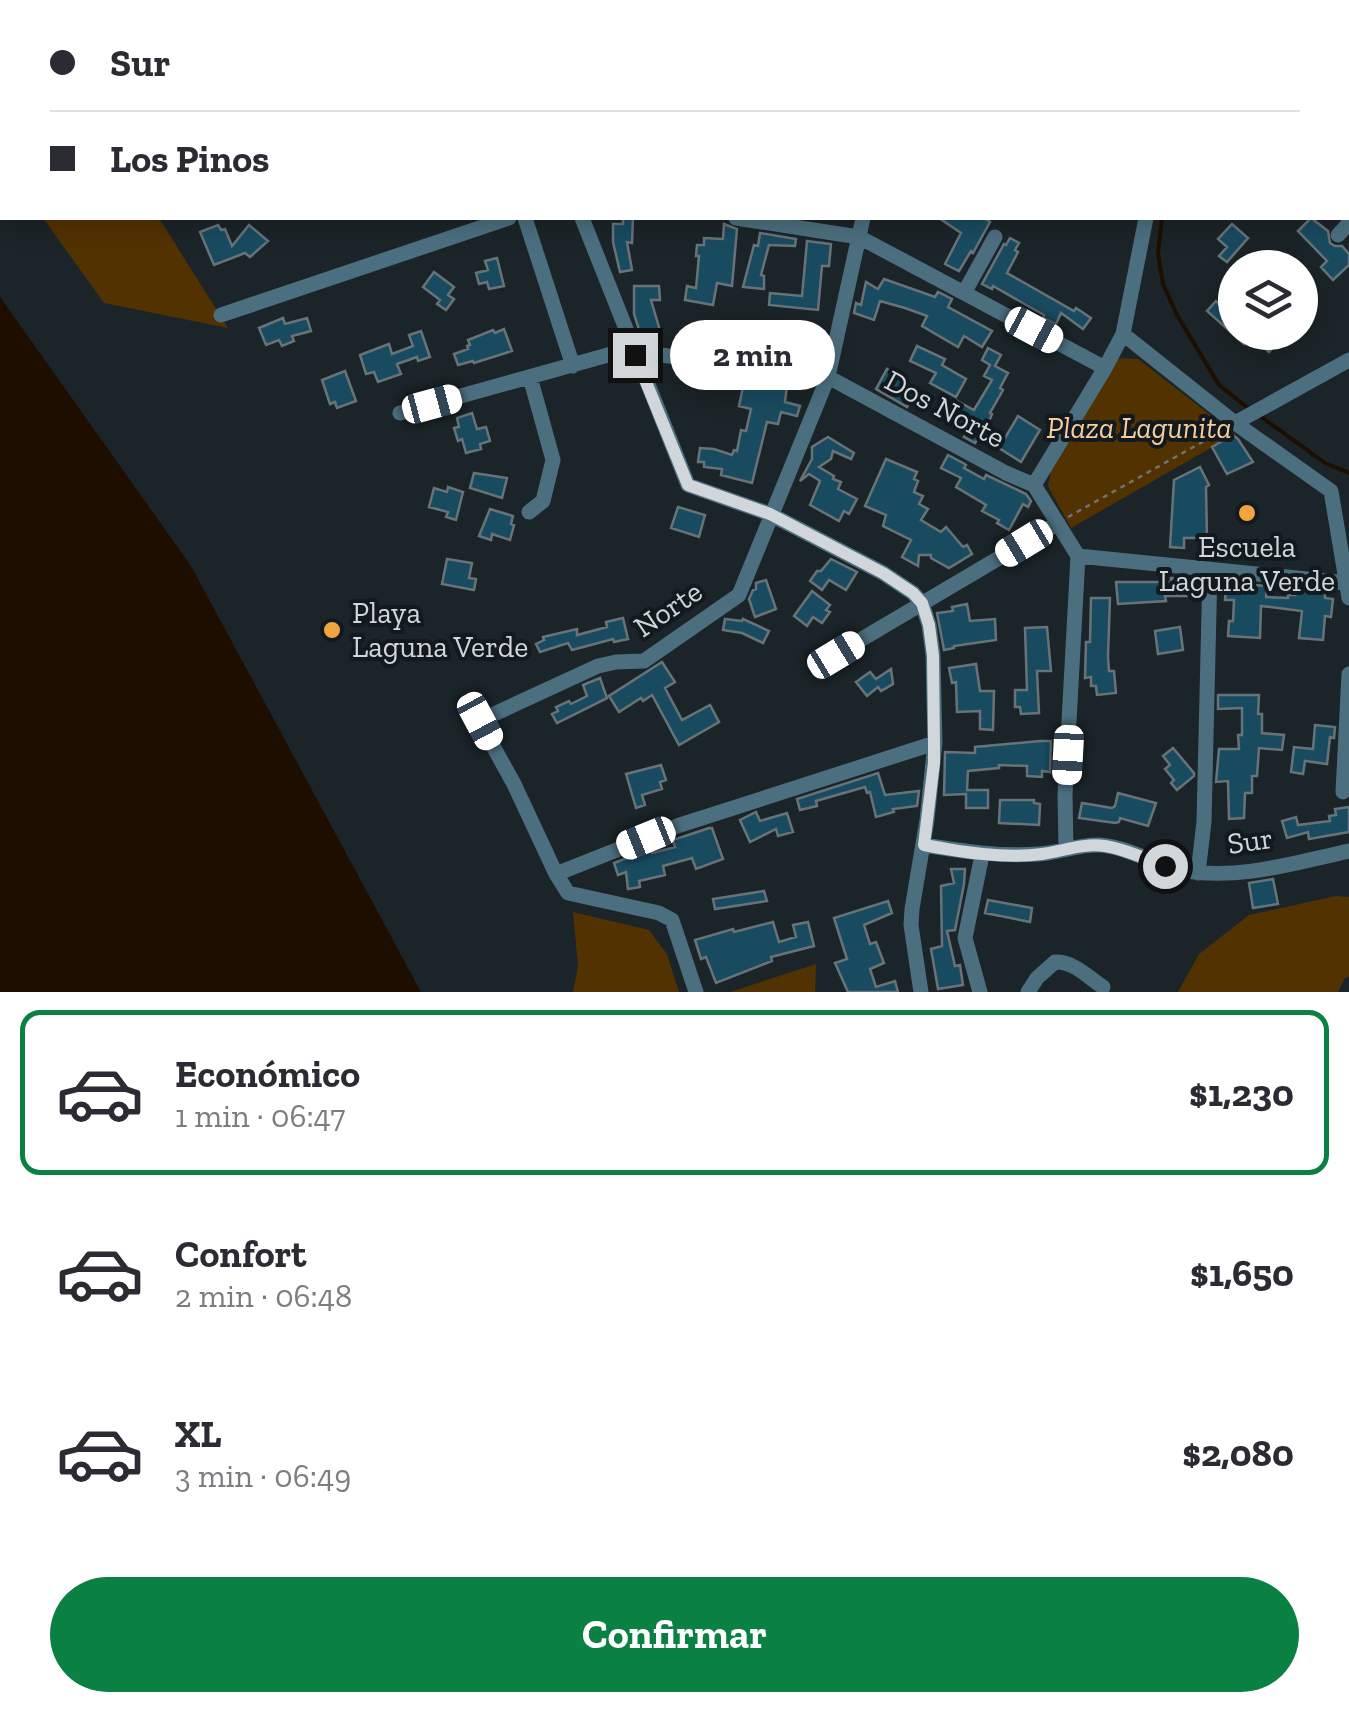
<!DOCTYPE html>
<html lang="es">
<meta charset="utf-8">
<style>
body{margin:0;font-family:"Zilla Slab",serif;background:#f2f2f3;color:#2b2b33;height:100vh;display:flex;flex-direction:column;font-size:38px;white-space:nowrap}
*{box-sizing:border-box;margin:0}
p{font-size:32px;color:#7c7c81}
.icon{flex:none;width:55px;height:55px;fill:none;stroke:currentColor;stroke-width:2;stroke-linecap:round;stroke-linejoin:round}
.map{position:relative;height:992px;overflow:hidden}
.side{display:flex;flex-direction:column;background:#fff;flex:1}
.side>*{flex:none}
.guide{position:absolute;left:0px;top:0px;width:1350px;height:220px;box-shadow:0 5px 25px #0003;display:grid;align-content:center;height:220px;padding:0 50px;background:#fff}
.buttons{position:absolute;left:1218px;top:250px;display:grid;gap:20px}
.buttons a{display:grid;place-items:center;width:100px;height:100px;border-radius:50%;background:#fff;box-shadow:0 5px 25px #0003;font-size:50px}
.end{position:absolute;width:45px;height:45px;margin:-22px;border:12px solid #d0d6d9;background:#111;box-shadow:0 0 0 5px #111}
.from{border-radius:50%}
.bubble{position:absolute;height:70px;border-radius:35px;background:#fff;box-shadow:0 5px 25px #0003;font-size:32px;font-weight:800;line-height:70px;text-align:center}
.car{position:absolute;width:30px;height:60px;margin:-30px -15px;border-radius:12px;box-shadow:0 0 8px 2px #0007;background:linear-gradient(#fff 24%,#345 0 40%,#fff 0 76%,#345 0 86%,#fff 0)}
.guide b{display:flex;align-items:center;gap:35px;height:95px;font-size:38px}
.guide b+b{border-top:2px solid #e1e1e2}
.guide i{width:25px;height:25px;background:#2b2b33}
ul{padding:18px 0 0;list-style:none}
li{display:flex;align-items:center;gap:30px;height:165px;margin:0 20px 15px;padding:0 30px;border:5px solid transparent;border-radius:20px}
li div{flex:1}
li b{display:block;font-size:38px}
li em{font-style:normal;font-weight:800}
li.active{border-color:#0b8043}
li>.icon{width:90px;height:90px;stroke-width:1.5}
.button{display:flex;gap:20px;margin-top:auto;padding:20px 50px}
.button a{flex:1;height:115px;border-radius:60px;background:#0b8043;color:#fff;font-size:40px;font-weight:800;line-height:115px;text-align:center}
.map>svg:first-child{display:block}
.green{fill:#523201}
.water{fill:#1d0e00}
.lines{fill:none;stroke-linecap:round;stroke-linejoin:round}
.stream{stroke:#1d0e00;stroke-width:4}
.building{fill:#194b60;stroke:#687378;stroke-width:2.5}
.path{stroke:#6d7478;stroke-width:2.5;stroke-dasharray:5 5;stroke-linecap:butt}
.minor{stroke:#4c6f7f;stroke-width:15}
.route{stroke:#d0d6d9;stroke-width:12}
.poi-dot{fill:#f1a540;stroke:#121a1f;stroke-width:4}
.labels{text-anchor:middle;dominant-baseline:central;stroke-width:8;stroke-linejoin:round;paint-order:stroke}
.street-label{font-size:30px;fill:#d0d6d9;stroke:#121a1f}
.park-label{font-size:30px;font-style:italic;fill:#f8cd9b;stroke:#121a1f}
.poi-label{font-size:30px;fill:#d0d6d9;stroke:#121a1f}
</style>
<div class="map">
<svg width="1349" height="992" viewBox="0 0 1349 992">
<rect width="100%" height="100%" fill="#1b2428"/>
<path class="green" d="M 43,218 L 159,218 L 228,328 L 104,303 Z
M 1116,358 L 1138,359 L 1235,434 L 1071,528 L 1048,486 L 1051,471 Z
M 1336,896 L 1349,897 L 1349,977 L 1345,978 L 1338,992 L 1178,992 L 1199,954 L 1249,915 Z
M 573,912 L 649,930 L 667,954 L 679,992 L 573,992 L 578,966 Z
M 816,964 L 815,992 L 730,992 Z"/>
<path class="water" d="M 0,297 L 191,566 L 421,992 L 0,992 Z"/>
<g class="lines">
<path class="stream" d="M 1192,0 L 1193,2
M 1162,218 L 1158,253 L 1163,284 L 1177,315 L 1219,385 L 1248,408
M 1260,416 L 1325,463 L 1349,473"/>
</g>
<path class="building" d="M 623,218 L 633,218 L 632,243 L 627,242 L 632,270 L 620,272 L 613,242 L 613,224 L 623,224 Z
M 939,218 L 984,218 L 990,222 L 973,253 L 971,251 L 959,271 L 945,264 L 961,233 Z
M 1311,218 L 1328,231 L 1330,243 L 1335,246 L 1342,246 L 1349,254 L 1349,265 L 1333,280 L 1321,267 L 1327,261 L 1298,231 Z
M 724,224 L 737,229 L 732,286 L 717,283 L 713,305 L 685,300 L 687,286 L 696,288 L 699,256 L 696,256 L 697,245 L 704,245 L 704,238 L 723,239 Z
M 1232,224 L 1248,238 L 1227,262 L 1219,256 L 1227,247 L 1218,239 Z
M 218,225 L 221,230 L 225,229 L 232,246 L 249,225 L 268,241 L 250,257 L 245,253 L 214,265 L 200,232 Z
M 760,233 L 796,239 L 795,246 L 769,245 L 761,275 L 764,276 L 764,289 L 743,287 L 754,245 L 758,246 Z
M 1010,238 L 1019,243 L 1015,250 L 1018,252 L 1007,273 L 1074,311 L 1076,308 L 1091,318 L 1083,329 L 1061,313 L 1056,324 L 1043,318 L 1044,315 L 993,286 L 992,289 L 982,284 L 1004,244 L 1006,245 Z
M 807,241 L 831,244 L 829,266 L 822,266 L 818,310 L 769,305 L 770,293 L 802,296 Z
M 497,258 L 504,286 L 489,289 L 487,282 L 479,284 L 476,273 L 488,270 L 485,261 Z
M 434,272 L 454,287 L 448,295 L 454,299 L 446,310 L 437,304 L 440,300 L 423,287 Z
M 884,279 L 935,297 L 938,292 L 952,299 L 948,307 L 992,331 L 982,347 L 964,336 L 958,347 L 922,326 L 927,316 L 905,308 L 880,301 L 874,320 L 854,313 L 856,303 L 861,305 L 866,282 L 878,289 Z
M 634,286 L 659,286 L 660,300 L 651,300 L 661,334 L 642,339 L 634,314 Z
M 1216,301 L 1235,319 L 1235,332 L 1269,332 L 1278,341 L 1269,352 L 1251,336 L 1244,344 L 1207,311 Z
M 283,318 L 285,324 L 307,318 L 311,331 L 292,336 L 294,341 L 282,346 L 279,340 L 266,345 L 259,328 Z
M 504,329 L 512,351 L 474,363 L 473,361 L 458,365 L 454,354 L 468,349 L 467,346 L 470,345 L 468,340 L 493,330 L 495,333 Z
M 421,331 L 430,357 L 418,361 L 417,357 L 397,364 L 401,374 L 378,382 L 374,372 L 366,374 L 360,355 L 389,344 L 392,354 L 413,346 L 409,335 Z
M 917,346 L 945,359 L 942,365 L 966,379 L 956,397 L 930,383 L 936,373 L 910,361 Z
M 988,348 L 1001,355 L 995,366 L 1008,373 L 1000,388 L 1003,390 L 990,413 L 992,414 L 988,424 L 975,443 L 964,437 L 970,427 L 949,417 L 957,401 L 974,410 L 992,380 L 984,376 L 990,365 L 982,360 Z
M 887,369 L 908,379 L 906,384 L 916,389 L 907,407 L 876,389 Z
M 345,371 L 356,401 L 337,408 L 335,402 L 330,404 L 322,380 Z
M 737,376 L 787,385 L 785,402 L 800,406 L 797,416 L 781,412 L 778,424 L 767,422 L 752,483 L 721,475 L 722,469 L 704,467 L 704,462 L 698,462 L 700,448 L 714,449 L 732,455 L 734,450 L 737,451 L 741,430 L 746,431 L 751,409 L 739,406 L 743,387 L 734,384 Z
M 472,413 L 477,429 L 486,427 L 490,441 L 480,444 L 481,449 L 466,453 L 462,439 L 458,441 L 454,428 L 459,427 L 457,418 Z
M 1018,416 L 1040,430 L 1021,462 L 999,448 Z
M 1233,435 L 1238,439 L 1253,462 L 1227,474 L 1212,447 Z
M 828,437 L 854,453 L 851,459 L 833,451 L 831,459 L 819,467 L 834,476 L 833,479 L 841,482 L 838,489 L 857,499 L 849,514 L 844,511 L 839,521 L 810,505 L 820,481 L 809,474 L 800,481 L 812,459 L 812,447 Z
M 948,455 L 963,463 L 966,465 L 964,468 L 984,479 L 986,475 L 1026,494 L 1031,501 L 1028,507 L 1023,504 L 1009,530 L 997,523 L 999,520 L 982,511 L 986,505 L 956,487 L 961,478 L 941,468 Z
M 886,459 L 917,472 L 914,479 L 918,481 L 914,492 L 923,496 L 919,504 L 928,509 L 921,520 L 941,532 L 946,527 L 963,547 L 967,545 L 972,554 L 949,568 L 931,558 L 931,555 L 919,555 L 918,566 L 902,557 L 911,540 L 883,526 L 886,515 L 865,506 Z
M 1200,467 L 1209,485 L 1206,487 L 1207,538 L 1184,538 L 1184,548 L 1170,547 L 1174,480 Z
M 474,473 L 507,478 L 502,498 L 470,488 Z
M 448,487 L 463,492 L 456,520 L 446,517 L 448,512 L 429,507 L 434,488 L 447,492 Z
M 678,507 L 705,515 L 699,537 L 671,528 Z
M 490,509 L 513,516 L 511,524 L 514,525 L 510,540 L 492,534 L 491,540 L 479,536 Z
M 447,559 L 472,563 L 469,578 L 476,579 L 474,590 L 442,584 Z
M 831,559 L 857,572 L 846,590 L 829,580 L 822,590 L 810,581 L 817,571 L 821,571 Z
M 1171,578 L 1197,579 L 1197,596 L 1165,596 L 1166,601 L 1118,604 L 1116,582 L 1171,582 Z
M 766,580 L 776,609 L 755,617 L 749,599 L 753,590 L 756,589 L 756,583 Z
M 1253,585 L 1267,586 L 1266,597 L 1288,598 L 1288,595 L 1295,595 L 1295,590 L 1325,593 L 1325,598 L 1333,599 L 1331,617 L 1325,616 L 1323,640 L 1299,638 L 1302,611 L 1261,606 L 1260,638 L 1228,636 L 1229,621 L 1233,621 L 1234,600 L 1225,600 L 1226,587 L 1253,588 Z
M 812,591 L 830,605 L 826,610 L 830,612 L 822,623 L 813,617 L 807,626 L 794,616 Z
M 1091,598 L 1110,598 L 1108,657 L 1109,671 L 1114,671 L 1116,693 L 1097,695 L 1096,686 L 1091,686 L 1091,677 L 1085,678 L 1086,642 L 1090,642 Z
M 967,604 L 970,621 L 995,619 L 996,640 L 954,646 L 954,648 L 944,650 L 937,613 L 953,611 L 952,607 Z
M 623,618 L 628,639 L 614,642 L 613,639 L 572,650 L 568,643 L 540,652 L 536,644 L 544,640 L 543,637 L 577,629 L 577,635 L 607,627 L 606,622 Z
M 725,619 L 742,621 L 743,619 L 769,631 L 763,643 L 742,633 L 723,630 Z
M 1047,627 L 1051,671 L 1037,671 L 1039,713 L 1021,714 L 1020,707 L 1015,707 L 1015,690 L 1027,690 L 1025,628 Z
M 1180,627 L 1183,650 L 1158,654 L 1155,631 Z
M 662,662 L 675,682 L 665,688 L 682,720 L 710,705 L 719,722 L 679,745 L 652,695 L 643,701 L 641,698 L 619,712 L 609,696 Z
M 976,664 L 980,691 L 994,691 L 993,730 L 980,729 L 980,711 L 957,712 L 956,682 L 952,683 L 949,668 Z
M 891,669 L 893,684 L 881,691 L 878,687 L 867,696 L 856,682 L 870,672 L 876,679 Z
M 600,678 L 607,698 L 557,723 L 552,714 L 558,711 L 556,707 L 569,701 L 571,704 L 587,696 L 583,685 Z
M 1218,695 L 1259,695 L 1258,714 L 1262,714 L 1262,733 L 1284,735 L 1282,750 L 1259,748 L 1257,776 L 1252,776 L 1252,793 L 1245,793 L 1244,818 L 1229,819 L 1228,781 L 1216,782 L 1219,749 L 1239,749 L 1238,735 L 1242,735 L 1242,708 L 1218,709 Z
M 1315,725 L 1335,727 L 1334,738 L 1330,737 L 1327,764 L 1305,761 L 1303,774 L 1291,772 L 1294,747 L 1313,749 Z
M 1040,741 L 1051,741 L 1050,772 L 1042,771 L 1042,777 L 1027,776 L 1027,766 L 999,765 L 999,768 L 968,771 L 967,790 L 988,790 L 988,808 L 966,808 L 966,794 L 944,795 L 945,752 L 975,753 L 975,747 Z
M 1173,748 L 1194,773 L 1194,776 L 1177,790 L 1171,783 L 1174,780 L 1165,769 L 1170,765 L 1163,756 Z
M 661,765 L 666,780 L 660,782 L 662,789 L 642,795 L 645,805 L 636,808 L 626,774 Z
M 878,773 L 885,795 L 919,791 L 917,806 L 893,809 L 894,812 L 876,817 L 870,792 L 867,793 L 865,787 L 816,801 L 817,806 L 800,810 L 797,799 Z
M 1118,793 L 1156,803 L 1148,826 L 1120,818 L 1119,822 L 1115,823 L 1079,818 L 1082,803 L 1112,808 L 1115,806 Z
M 1000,800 L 1034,800 L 1034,803 L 1040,804 L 1039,825 L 999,823 Z
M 1349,807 L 1349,832 L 1309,839 L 1308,832 L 1287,838 L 1282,821 L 1296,817 L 1298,825 L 1330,821 L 1329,816 L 1336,815 L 1335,809 Z
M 756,812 L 760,821 L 787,813 L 793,832 L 778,836 L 776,829 L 750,842 L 740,820 Z
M 709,828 L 712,828 L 723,859 L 696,869 L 692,858 L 663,866 L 665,875 L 639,881 L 640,887 L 628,889 L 626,872 L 618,875 L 614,863 L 651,849 L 652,853 L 675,847 L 673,840 Z
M 951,869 L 965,869 L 964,884 L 955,930 L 947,931 L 955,966 L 960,965 L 963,985 L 938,989 L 931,949 L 942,946 L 941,886 L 954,883 Z
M 1273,879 L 1278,904 L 1253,908 L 1249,883 Z
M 764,891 L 767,901 L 715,909 L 713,899 Z
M 988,900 L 1032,908 L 1030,922 L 985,913 Z
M 888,901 L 892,913 L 864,925 L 870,944 L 876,942 L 884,963 L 870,969 L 876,987 L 895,981 L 898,992 L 848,992 L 835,963 L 847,959 L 834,918 Z
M 773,922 L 779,942 L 796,937 L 793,925 L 808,922 L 814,946 L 771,957 L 772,961 L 716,983 L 706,957 L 701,959 L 695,940 L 733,929 L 734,932 Z"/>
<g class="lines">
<path class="path" d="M 1068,517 L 1222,431"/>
<path class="minor" d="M 402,0 L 421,2
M 1114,0 L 1119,2
M 266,2 L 278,0
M 973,2 L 976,0
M 1252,2 L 1254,0
M 0,79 L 2,79
M 1348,119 L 1349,120
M 1348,184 L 1349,186
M 525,218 L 573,366
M 582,218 L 688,485 L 770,514 L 883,573 L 913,593 L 922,603 L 929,625 L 933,655 L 935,743 L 927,820 L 912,909 L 911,925 L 921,992
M 736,218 L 859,237 L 1105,368
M 1338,235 L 1349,223
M 964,293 L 995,237
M 221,315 L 509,218
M 1123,334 L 1235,423 L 1331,491 L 1349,598
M 400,413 L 615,353 L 661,355 L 828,377 L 1006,473 L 1034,485 L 1078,556 L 1065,795 L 1066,848
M 1235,423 L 1349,360
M 1034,485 L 1105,368 L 1123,334 L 1146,218
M 529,512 L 543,501 L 553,460 L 530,377
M 1078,556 L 1347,583
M 835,655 L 1058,523
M 1343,792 L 1349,674
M 924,845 C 962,851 1000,857 1039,854 C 1060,853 1078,844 1100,845 C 1128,847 1153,864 1181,870 C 1237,881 1294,863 1349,851
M 1198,873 L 1204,822 L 1210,569
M 556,874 L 677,826 L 935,743
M 696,992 L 672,920 L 659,913 L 568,893 L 556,874 L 514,784 L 479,721 L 598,666 L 616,662 L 644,661 L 739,595 L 828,377 L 863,218
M 980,992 L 965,938 L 982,855
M 1028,992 L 1037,978 L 1055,962 C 1073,961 1088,977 1103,987"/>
</g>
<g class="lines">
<path class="route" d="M 635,355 L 688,485 L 770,514 L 883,573 L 913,593 L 922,603 L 929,625 L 933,656 L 934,743 L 934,763 L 924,845 C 962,852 1003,859 1042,854 C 1064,851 1082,843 1105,846 C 1126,849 1145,859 1165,866"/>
</g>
<g class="poi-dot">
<circle cx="1247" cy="513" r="10"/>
<circle cx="332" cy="630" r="10"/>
</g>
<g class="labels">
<g class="street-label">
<text transform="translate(945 409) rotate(28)">Dos Norte</text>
<text transform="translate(668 609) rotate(-34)">Norte</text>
<text transform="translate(1250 841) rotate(-8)">Sur</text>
</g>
<g class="park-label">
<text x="1139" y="428">Plaza Lagunita</text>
</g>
<g class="poi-label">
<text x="1247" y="547">Escuela<tspan x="1247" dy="34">Laguna Verde</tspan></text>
<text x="352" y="613" text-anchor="start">Playa<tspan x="352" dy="34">Laguna Verde</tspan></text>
</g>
</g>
</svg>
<div class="buttons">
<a><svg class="icon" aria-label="layers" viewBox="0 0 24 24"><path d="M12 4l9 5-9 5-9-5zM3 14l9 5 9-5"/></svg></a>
</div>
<i class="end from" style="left:1165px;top:866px"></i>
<i class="end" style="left:635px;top:355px"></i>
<div class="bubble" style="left:670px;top:320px;width:165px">2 min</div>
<i class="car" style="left:1034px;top:330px;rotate:118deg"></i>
<i class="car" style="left:432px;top:404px;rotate:75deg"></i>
<i class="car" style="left:1024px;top:543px;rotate:239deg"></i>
<i class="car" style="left:836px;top:655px;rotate:59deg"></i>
<i class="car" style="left:480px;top:721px;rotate:152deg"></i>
<i class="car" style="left:1068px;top:755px;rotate:183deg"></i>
<i class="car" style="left:646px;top:838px;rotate:248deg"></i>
<div class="guide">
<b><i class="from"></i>Sur</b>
<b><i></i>Los Pinos</b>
</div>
</div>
<section class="side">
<ul>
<li class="active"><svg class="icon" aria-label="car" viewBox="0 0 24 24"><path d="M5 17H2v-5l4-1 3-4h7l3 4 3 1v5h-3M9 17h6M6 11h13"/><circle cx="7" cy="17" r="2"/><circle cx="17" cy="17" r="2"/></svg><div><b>Económico</b><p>1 min · 06:47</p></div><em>$1,230</em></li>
<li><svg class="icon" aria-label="car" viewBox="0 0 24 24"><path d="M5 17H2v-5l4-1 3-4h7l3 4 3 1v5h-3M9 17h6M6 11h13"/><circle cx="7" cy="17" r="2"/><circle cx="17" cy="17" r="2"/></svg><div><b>Confort</b><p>2 min · 06:48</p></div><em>$1,650</em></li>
<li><svg class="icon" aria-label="car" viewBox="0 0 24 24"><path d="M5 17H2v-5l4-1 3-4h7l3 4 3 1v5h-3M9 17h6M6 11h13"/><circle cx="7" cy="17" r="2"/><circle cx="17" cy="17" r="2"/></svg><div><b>XL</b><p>3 min · 06:49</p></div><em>$2,080</em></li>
</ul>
<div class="button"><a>Confirmar</a></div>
</section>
